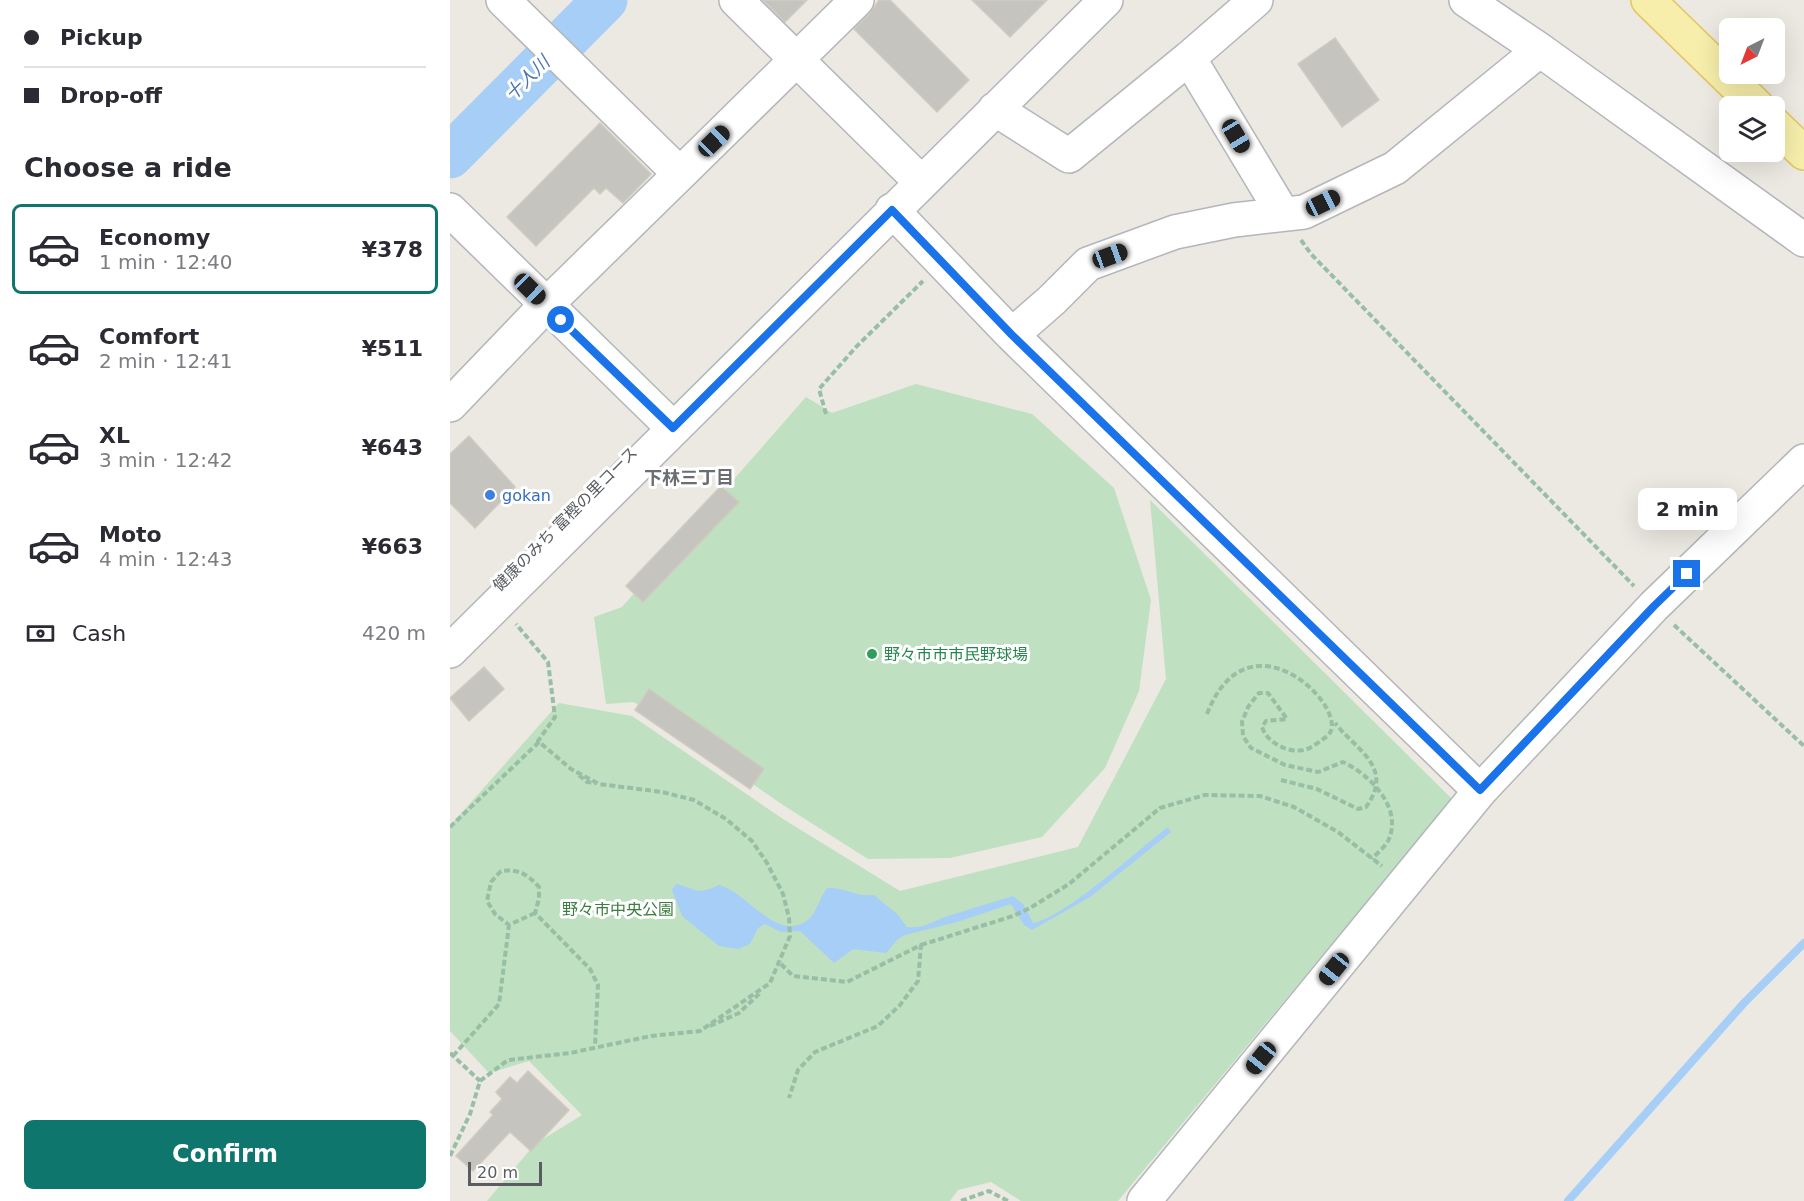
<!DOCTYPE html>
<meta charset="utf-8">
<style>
body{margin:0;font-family:"DejaVu Sans","Noto Sans JP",sans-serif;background:#f2f2f3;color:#2b2b33;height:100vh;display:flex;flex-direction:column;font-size:22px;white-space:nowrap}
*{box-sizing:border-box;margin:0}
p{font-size:20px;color:#7c7c81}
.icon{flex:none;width:33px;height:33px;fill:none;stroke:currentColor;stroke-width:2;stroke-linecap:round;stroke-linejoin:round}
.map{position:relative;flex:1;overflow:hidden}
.panel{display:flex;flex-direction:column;background:#fff;width:450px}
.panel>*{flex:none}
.banner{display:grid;align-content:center;height:132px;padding:0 24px;background:#fff}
.needle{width:39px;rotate:222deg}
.fabs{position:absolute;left:1269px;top:18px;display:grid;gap:12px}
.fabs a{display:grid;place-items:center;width:66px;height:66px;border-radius:9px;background:#fff;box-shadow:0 6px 24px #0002;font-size:30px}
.scale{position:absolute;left:18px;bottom:15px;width:74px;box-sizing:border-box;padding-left:6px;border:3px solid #595c60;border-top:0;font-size:16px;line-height:21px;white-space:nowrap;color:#595c60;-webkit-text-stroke:4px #fff;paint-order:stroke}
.end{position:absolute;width:27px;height:27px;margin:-14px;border:8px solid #1a73e8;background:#fff;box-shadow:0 0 0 3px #fff}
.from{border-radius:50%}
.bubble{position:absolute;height:42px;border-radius:9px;background:#fff;box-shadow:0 6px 24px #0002;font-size:20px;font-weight:800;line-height:42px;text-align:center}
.car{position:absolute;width:18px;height:36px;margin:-18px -9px;border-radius:8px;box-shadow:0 0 4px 2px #0007;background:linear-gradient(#222 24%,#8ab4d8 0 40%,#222 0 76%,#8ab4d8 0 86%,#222 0)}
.banner b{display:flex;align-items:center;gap:21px;height:57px;font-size:22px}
.banner b+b{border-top:2px solid #e1e1e2}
.banner i{width:15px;height:15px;background:#2b2b33}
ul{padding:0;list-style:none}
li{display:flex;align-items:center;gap:18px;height:90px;margin:0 12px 9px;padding:0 12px;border:3px solid transparent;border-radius:9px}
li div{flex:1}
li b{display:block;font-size:22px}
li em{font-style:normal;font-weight:800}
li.current{border-color:#0f766e}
li>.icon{width:54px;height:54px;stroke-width:1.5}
h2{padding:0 24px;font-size:27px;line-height:72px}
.pay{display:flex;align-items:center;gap:15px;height:66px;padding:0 24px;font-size:22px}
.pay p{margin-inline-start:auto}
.cta{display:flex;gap:12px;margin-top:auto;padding:12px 24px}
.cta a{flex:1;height:69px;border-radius:9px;background:#0f766e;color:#fff;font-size:24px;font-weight:800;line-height:69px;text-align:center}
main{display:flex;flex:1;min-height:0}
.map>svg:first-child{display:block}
.green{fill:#bfe0c1}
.water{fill:#a6cef6}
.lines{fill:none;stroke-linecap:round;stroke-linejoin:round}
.stream{stroke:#a6cef6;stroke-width:8}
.river{stroke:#a6cef6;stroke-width:45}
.building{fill:#c6c4be;stroke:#cfcbc0;stroke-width:1.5}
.minor-casing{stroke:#b3b6ba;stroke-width:36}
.major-casing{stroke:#e3c662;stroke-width:36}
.path{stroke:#98bea5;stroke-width:4;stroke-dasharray:6 3;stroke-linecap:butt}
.minor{stroke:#fff;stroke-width:33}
.major{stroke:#f6eeaa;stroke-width:33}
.route{stroke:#1a73e8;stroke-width:8}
.shop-dot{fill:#3f7fe0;stroke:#fff;stroke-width:2}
.leisure-dot{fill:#2e9e5b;stroke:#fff;stroke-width:2}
.labels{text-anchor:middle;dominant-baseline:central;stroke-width:6;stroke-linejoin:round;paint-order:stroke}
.shop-label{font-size:16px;fill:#366cbe;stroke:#fff;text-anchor:start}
.street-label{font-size:16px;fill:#595c60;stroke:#fff}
.leisure-label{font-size:16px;fill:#27864d;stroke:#fff;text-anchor:start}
.park-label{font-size:16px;fill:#3c7d42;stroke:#fff}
.water-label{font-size:18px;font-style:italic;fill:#4975ae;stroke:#fff}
.neighbourhood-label{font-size:18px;font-weight:bold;fill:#6a6e72;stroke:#fff}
</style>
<main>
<section class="panel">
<div class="banner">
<b><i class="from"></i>Pickup</b>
<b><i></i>Drop-off</b>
</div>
<h2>Choose a ride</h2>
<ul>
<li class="current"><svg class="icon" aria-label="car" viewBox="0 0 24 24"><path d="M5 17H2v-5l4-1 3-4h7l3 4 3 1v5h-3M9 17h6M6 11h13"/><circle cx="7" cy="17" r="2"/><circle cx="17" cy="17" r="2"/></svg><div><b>Economy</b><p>1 min · 12:40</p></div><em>¥378</em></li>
<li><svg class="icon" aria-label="car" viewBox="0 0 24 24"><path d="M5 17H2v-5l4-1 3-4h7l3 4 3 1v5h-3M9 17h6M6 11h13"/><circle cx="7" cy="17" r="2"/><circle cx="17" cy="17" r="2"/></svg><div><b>Comfort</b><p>2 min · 12:41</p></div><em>¥511</em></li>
<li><svg class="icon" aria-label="car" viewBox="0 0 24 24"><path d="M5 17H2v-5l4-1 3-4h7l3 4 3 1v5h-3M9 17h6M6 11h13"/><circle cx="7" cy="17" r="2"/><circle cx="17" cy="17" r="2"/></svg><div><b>XL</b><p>3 min · 12:42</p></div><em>¥643</em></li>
<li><svg class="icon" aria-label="car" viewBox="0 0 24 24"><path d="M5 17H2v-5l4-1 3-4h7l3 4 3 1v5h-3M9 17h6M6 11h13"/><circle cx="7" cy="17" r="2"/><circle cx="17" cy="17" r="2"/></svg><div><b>Moto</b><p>4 min · 12:43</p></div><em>¥663</em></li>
</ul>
<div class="pay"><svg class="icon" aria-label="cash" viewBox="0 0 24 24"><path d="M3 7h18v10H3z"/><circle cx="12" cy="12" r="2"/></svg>Cash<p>420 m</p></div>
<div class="cta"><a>Confirm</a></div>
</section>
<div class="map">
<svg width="1354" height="1201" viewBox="0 0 1354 1201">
<rect width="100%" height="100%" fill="#ebe9e1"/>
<path class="green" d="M 466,384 L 582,414 L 664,488 L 701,600 L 689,691 L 655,768 L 592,837 L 500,858 L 418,859 L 333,805 L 184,702 L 156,704 L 144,617 L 172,607 L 356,397 L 382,413 Z
M 700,500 L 1002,799 L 668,1201 L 571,1201 L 541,1182 L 508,1190 L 500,1201 L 37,1201 L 85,1144 L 132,1115 L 79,1061 L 39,1073 L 0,1031 L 0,826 L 109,703 L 182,716 L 333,819 L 450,891 L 628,847 L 716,679 Z"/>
<path class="water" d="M 718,827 L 721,832 L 640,897 L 582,930 L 574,925 L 561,904 L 507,922 L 455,935 L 448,939 L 436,953 L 403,949 L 384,963 L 350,931 L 331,932 L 315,924 L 308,928 L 300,944 L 288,949 L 269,946 L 232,916 L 222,890 L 226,884 C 247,889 246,896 269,885 C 296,891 327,944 358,920 C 367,912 370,897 377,888 C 396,887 405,897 424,895 L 448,915 L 457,927 C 474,929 483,921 498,916 C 519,909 542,903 563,896 L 574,905 L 583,923 C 614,918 689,849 718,827 Z"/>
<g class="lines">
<path class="stream" d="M 1118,1201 L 1294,1003 L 1354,943"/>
<path class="river" d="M 0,156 L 155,0"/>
</g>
<path class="building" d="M 313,0 L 357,0 L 335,22 Z
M 429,0 L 440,0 L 519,80 L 487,112 L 404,29 L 420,13 Z
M 522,0 L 597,0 L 560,37 Z
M 885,38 L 929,100 L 892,127 L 848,64 Z
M 150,123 L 201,174 L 173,203 L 156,188 L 150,194 L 144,188 L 86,246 L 57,217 Z
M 19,436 L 65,487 L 25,528 L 0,503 L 0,454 Z
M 271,486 L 289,502 L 193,602 L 176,586 Z
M 34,667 L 54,689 L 19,721 L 0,698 Z
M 199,689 L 314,769 L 300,789 L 185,710 Z
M 78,1071 L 119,1110 L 81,1151 L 60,1132 L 23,1171 L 6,1156 L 43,1115 L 40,1112 L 52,1099 L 46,1092 L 60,1077 L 67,1083 Z"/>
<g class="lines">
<g class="minor-casing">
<path id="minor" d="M 286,0 L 471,182
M 1016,0 L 1090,50 L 1354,240
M 739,58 L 806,0
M 545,109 L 619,156 L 739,58 L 833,214
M 230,174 L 407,0
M 0,210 L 223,428
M 442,210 L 562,335 L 1030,791
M 562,335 L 602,300 L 638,264 L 725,232 L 784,220 L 854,212 L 945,168 L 1090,50
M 0,405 L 96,305 L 230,174 L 53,0
M 0,651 L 656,0
M 694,1201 L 1030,791 L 1204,606 L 1354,461"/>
</g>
<g class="major-casing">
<path id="major" d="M 1198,0 L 1307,106
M 1324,124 L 1354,153"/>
</g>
<path class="path" d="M 851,240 L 861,254 L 1184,586
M 376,414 L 369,389 L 406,347 L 473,281
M 1224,625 L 1354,746
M 757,714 C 800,603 908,716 876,737 C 870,741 863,747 857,749 C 840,755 817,743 812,727 L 816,721 L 837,719 L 818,693 L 809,693 L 798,707 L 792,722 L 793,736 L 801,748 L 835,765 L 868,772 L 893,762 C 919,774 954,808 938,841 C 935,847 927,853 922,859
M 129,775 L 137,782 L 146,783
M 831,780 L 867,789 L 908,809 L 916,807 C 945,767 906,750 885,723
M 0,827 L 89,742
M 85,913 L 59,925 L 45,914 L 37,901 L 41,882 L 51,871 C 69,869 77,874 89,887 L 89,899 L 85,913 L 140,969 L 148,985 L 145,1046
M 471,945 L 563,916 L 580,908 L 619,884 L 710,808 L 755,795 L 810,796 L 844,807 L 888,832 L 932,866
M 331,964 L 343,976 L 397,982 L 471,945 L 468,981 L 450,1005 L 428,1026 L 365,1052 L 348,1070 L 339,1098
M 260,1026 L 289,1013 L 310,993
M 0,1053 L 30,1081
M 3,1056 L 49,1004 L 59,925
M 0,1156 L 20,1114 L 30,1081 L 58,1060 L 120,1053 L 201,1036 L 250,1031 L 320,983 L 340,936 L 339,918 L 333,894 L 317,863 L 302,841 L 276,819 L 244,800 L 212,792 L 149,784 L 121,769 L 88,741 L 105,717 L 98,662 L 66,624
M 511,1201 L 539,1191 L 558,1201"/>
<use href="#minor" class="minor"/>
<use href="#major" class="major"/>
</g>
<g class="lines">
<path class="route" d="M 111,320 L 223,428 L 442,210 L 562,335 L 1030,790 L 1204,606 L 1237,574"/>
</g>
<circle class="shop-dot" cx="40" cy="495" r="6"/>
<circle class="leisure-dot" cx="422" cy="654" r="6"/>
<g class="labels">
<g class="shop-label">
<text x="52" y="495">gokan</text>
</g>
<g class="street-label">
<text transform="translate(115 519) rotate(-45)">健康のみち 富樫の里コース</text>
</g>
<g class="leisure-label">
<text x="434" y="654">野々市市市民野球場</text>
</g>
<g class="park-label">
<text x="168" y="909">野々市中央公園</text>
</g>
<g class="water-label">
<text transform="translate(77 78) rotate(-45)">十人川</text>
</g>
<g class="neighbourhood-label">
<text x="239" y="477">下林三丁目</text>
</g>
</g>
</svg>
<div class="fabs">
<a><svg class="needle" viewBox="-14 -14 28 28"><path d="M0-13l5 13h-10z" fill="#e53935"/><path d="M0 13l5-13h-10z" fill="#7c7c81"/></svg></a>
<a><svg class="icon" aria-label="layers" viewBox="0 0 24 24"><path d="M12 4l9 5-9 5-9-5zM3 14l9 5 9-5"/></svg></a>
</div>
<div class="scale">20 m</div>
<i class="end from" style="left:111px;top:320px"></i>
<i class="end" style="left:1237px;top:574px"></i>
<div class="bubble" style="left:1188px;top:488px;width:99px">2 min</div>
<i class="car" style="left:786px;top:136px;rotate:149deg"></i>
<i class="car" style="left:264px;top:141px;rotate:46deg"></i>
<i class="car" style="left:873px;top:203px;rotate:64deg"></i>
<i class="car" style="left:660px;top:256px;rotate:70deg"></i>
<i class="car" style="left:80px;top:289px;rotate:134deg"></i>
<i class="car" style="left:884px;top:969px;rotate:219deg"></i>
<i class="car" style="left:811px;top:1058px;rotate:219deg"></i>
</div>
</main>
